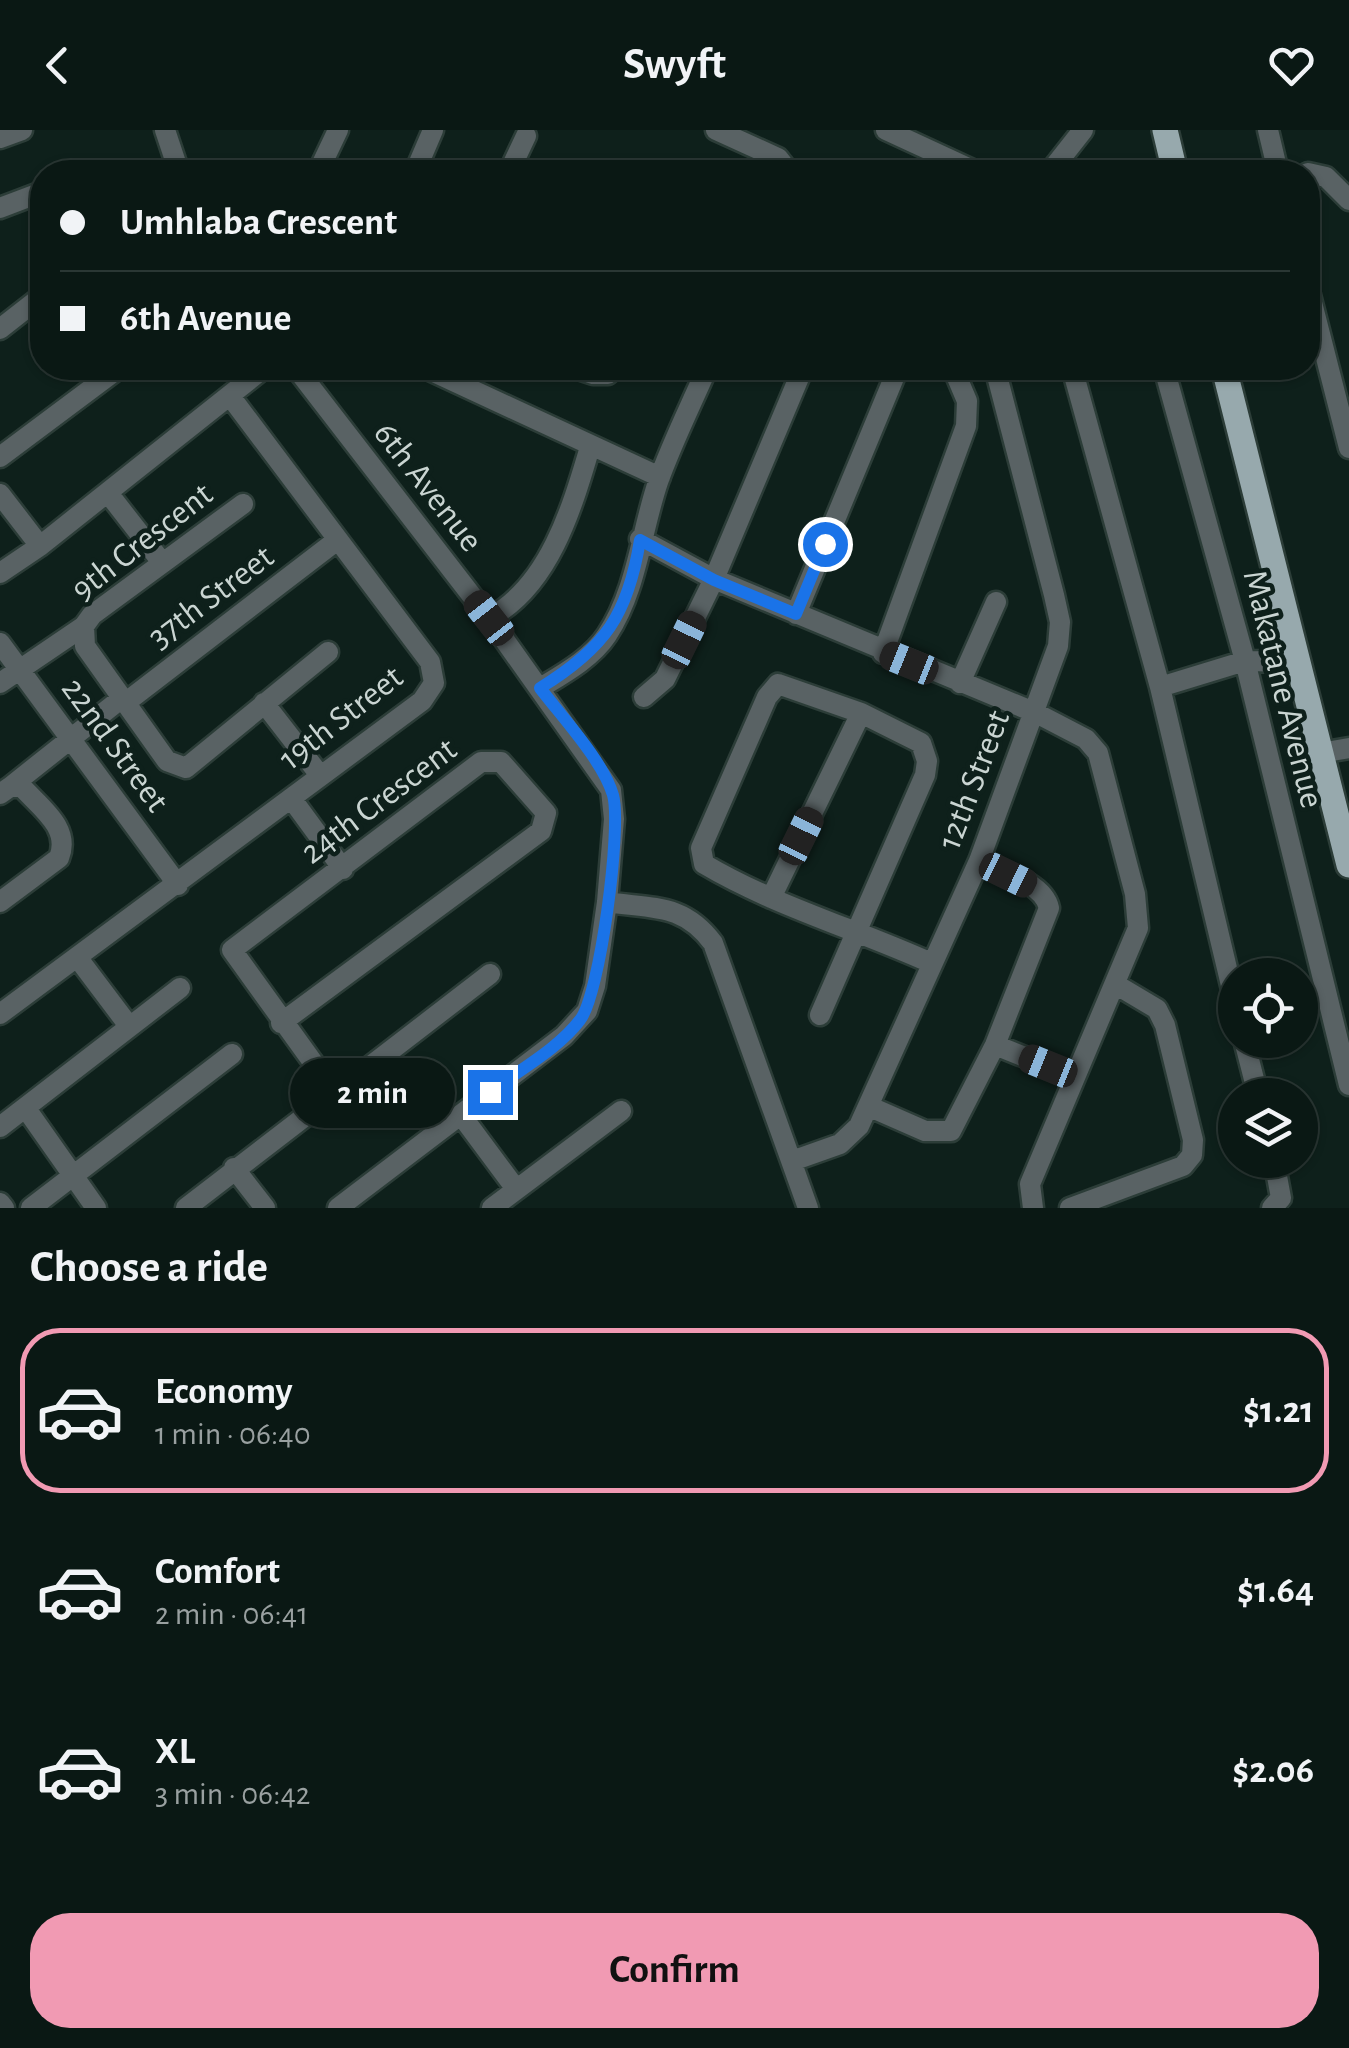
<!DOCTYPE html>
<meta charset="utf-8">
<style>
body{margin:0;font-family:"Alegreya Sans",sans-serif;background:#13211d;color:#f1f3f6;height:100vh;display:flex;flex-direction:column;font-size:38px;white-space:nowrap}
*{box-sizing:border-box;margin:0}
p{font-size:32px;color:#99a0a0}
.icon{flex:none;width:55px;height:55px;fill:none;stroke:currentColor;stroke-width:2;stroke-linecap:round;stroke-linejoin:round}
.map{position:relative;height:1078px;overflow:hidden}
.details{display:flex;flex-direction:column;background:#0a1814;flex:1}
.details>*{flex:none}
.top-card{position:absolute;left:30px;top:30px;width:1290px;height:220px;border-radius:40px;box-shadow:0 2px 8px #0004,0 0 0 2px #2a3734;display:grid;align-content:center;height:220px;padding:0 30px;background:#0a1814}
.controls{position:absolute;left:1218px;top:828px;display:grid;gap:20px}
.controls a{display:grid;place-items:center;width:100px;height:100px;border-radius:50%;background:#0a1814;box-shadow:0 2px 8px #0004,0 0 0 2px #2a3734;font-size:50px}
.end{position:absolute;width:45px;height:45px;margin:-22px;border:12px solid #1a73e8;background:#fff;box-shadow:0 0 0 5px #fff}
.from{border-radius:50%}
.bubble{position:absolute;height:70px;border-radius:35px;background:#0a1814;box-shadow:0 2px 8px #0004,0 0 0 2px #2a3734;font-size:32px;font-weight:700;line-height:70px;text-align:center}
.car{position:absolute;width:30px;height:60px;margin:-30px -15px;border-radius:12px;box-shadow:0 0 8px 2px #0007;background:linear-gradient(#222 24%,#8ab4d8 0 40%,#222 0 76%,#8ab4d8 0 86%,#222 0)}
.top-card b{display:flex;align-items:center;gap:35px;height:95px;font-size:38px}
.top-card b+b{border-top:2px solid #2a3734}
.top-card i{width:25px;height:25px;background:#f1f3f6}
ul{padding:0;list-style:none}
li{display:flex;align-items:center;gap:30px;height:165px;margin:0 20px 15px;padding:0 10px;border:5px solid transparent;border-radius:40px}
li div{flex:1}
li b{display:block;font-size:38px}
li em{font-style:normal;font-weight:700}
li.on{border-color:#f19ab3}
li>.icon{width:90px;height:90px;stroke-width:1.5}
h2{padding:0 30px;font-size:45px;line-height:120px}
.primary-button{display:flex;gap:20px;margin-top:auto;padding:20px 30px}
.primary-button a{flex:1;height:115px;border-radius:40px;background:#f19ab3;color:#111;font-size:40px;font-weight:700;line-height:115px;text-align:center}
header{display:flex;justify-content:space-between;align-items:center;height:130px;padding:0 30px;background:#0a1814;font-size:45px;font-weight:700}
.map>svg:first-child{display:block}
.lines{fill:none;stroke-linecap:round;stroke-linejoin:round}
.minor-casing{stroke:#2c3d38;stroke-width:25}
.major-casing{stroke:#2c3d38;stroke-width:30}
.minor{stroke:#596264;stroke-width:20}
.major{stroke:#97a9ad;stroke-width:25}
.route{stroke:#1a73e8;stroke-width:12}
.labels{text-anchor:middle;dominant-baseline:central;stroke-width:9;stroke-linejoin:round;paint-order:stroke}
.street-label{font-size:35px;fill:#cad5d2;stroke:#0e201b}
</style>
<header><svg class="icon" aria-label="back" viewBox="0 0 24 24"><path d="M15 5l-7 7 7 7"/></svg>Swyft<svg class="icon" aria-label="heart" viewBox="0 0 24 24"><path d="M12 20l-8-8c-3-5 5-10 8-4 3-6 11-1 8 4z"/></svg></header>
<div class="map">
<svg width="1349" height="1078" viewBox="0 0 1349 1078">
<rect width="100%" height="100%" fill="#0e201b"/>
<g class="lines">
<g class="minor-casing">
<path id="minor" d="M 165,0 L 179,42
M 716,0 L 778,28 L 789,42
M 886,0 L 977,42
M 1268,0 L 1278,42
M 0,8 L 22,0
M 318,42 L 338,0
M 415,42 L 433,0
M 509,42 L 526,6
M 1050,42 L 1083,0
M 1308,43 L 1326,47 L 1349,70
M 0,78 L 42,62
M 1308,157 L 1349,318
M 0,199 L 42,166
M 296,238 L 489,488 L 611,660 L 614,689 L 607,772 L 595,856 L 587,881 L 564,906 L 338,1078
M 425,238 L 660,347
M 575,238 L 593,244 L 608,244 L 614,238
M 1072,238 L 1160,557 L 1235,872
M 1164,238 L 1245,531 L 1349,955
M 0,327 L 119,238
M 108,363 L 161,431
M 0,364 L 40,416
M 243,374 L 92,485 L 84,496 L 85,516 L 167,631 L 186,638 L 328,522
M 640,409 L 714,449 L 1036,583 L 1086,609 L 1098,623 L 1135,764 L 1138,798 L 1030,1054 L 1033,1078
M 0,443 L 40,416 L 264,238
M 796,484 L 898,238
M 489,488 C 549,457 572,378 590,317
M 0,513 L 178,755
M 883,523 L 966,296 L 967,271 L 953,238
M 0,553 L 84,496
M 960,553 L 996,472
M 1160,557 L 1245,531 L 1299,532
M 540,558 C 563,544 592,528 607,505 C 637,460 641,402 658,352 C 672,313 691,275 707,238
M 644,567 L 665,549 L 714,449 L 803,238
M 125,573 L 336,411
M 264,573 L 319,644
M 1320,623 L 1349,618
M 10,657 L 122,568
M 0,664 L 10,657 L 22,657 C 41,678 71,698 59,728 L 0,772
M 291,668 L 343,739
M 771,768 L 861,583
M 607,772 C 653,779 683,773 713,813 L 808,1078
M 77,827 L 129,896
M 0,884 L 422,571 L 434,553 L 430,532 L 230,266
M 820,885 L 925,645 L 927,631 L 921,613 L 861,583 L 778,554 L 767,567 L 701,718 L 704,734 C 775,776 856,799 931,833
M 281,893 L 541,701 L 546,683 L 501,632 L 481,632 L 232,820 L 335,963
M 1244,910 L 1258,965
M 995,915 L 1075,947
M 868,976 L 925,1001 L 951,1001 L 995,915 L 1049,778 C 1044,753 1001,741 979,731
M 27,980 L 96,1078
M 461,985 L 516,1059
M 0,997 L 180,858
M 792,1031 L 840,1014 L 859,996 L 979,731 L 1058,516 L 1060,492 L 1054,465 L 995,238
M 234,1038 L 265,1078
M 0,1073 L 4,1078
M 31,1078 L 232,924
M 186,1078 L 490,844
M 492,1078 L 621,981
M 1070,1078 L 1183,1036 L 1192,1025 L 1193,1010 L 1165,895 L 1157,879 L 1115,854
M 1272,1078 L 1281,1068 L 1274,1030"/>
</g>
<g class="major-casing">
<path id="major" d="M 1165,0 L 1175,42
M 1224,238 L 1349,735"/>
</g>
<use href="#minor" class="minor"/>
<use href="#major" class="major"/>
</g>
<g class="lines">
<path class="route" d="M 490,962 C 519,940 558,919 580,890 C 600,865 622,697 613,665 C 603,631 562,587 540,558 C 605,518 628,485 640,410 L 714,450 L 796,484 L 825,414"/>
</g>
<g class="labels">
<g class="street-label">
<text transform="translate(428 357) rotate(52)">6th Avenue</text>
<text transform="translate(142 412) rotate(-38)">9th Crescent</text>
<text transform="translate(211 467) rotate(-37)">37th Street</text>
<text transform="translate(1283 559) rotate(76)">Makatane Avenue</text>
<text transform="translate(341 588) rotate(-38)">19th Street</text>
<text transform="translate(115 615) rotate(54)">22nd Street</text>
<text transform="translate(974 650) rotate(-69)">12th Street</text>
<text transform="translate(379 671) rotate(-37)">24th Crescent</text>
</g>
</g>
</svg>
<div class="controls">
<a><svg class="icon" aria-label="locate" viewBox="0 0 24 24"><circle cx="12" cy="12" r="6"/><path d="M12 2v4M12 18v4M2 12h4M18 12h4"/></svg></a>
<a><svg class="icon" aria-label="layers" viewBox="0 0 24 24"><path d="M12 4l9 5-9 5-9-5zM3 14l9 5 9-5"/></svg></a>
</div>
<i class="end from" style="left:825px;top:414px"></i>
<i class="end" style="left:490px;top:962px"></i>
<div class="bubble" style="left:290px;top:928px;width:165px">2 min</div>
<i class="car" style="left:489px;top:488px;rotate:322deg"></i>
<i class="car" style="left:684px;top:510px;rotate:26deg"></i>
<i class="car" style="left:909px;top:533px;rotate:292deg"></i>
<i class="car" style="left:801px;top:706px;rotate:26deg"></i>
<i class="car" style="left:1008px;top:745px;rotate:116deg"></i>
<i class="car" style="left:1048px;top:936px;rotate:292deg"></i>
<div class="top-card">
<b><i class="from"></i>Umhlaba Crescent</b>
<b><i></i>6th Avenue</b>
</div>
</div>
<section class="details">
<h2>Choose a ride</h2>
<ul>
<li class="on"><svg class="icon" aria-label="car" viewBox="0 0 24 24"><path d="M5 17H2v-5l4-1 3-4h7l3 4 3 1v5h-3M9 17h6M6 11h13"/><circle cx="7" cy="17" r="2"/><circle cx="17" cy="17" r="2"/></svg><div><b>Economy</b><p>1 min · 06:40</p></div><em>$1.21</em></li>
<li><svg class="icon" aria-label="car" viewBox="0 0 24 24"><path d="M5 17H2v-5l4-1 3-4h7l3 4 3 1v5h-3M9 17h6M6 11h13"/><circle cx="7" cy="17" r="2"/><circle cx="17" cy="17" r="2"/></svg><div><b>Comfort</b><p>2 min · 06:41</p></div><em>$1.64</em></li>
<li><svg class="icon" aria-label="car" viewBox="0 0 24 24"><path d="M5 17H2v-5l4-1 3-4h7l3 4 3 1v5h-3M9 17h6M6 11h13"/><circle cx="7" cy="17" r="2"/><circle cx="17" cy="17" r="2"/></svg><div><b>XL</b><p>3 min · 06:42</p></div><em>$2.06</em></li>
</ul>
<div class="primary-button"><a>Confirm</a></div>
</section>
